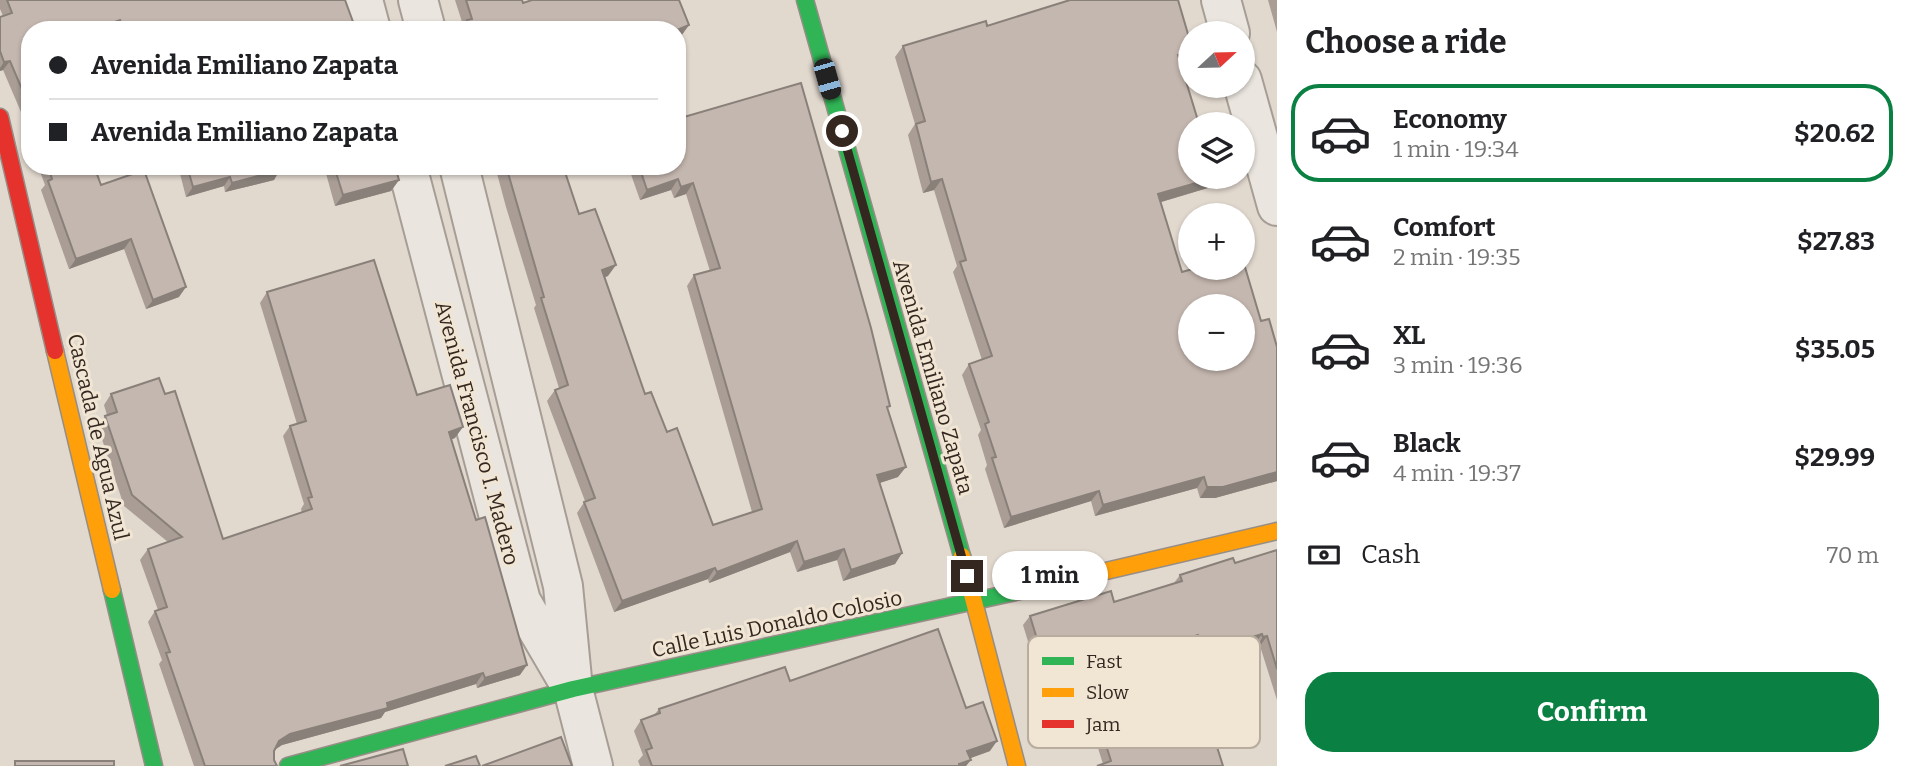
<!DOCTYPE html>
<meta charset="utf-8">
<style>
body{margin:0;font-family:Bitter,serif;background:#f6f6f6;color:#202124;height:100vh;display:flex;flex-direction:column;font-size:26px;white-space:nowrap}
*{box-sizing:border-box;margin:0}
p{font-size:23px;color:#757577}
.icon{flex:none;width:38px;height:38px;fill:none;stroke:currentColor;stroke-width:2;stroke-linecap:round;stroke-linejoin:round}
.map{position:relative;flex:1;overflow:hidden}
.panel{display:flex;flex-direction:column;background:#fff;width:630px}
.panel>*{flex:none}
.banner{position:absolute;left:21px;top:21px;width:665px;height:154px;border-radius:28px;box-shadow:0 2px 5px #0004;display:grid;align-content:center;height:154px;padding:0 28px;background:#fff}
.needle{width:46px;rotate:68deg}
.fabs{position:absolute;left:1178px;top:21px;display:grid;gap:14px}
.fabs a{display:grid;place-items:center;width:77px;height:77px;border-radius:50%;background:#fff;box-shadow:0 2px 5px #0004;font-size:35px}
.end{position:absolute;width:32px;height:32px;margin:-16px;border:9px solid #342720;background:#fff;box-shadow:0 0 0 4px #fff}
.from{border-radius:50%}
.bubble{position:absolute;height:49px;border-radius:24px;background:#fff;box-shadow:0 2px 5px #0004;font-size:23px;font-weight:700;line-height:49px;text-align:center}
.car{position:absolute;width:21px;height:42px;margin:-21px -10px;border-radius:9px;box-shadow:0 0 5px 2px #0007;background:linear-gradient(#222 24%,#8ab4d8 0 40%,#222 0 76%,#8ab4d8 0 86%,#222 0)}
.banner b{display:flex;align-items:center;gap:24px;height:66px;font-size:26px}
.banner b+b{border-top:2px solid #e0e0e0}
.banner i{width:18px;height:18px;background:#202124}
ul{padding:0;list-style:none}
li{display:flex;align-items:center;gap:21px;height:98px;margin:0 14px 10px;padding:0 14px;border:4px solid transparent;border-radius:28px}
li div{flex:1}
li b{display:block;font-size:26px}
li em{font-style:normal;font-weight:700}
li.current{border-color:#0b8043}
li>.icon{width:63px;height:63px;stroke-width:1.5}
h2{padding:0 28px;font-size:32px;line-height:84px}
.pay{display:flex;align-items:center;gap:18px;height:77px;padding:0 28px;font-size:26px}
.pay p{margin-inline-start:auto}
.primary-button{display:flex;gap:14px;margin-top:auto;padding:14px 28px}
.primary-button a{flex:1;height:80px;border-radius:28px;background:#0b8043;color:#fff;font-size:28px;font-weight:700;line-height:80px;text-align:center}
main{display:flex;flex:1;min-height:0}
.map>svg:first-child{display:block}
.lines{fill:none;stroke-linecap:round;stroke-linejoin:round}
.street-casing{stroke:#a69e96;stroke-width:42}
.fast-casing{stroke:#968e86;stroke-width:19}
.slow-casing{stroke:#968e86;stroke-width:19}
.jam-casing{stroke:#968e86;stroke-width:19}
.street{stroke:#eae5de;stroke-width:38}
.fast{stroke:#30b455;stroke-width:16}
.slow{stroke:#ff9f0a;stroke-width:16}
.jam{stroke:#e5322d;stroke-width:16}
.wall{fill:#a99d96}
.shaded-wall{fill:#89807a}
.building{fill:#c4b7af;stroke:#89807a;stroke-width:2;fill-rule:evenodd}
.route{stroke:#342720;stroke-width:9}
.labels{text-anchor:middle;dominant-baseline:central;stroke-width:6;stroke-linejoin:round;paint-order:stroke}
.street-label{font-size:21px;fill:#342720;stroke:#f1e5d4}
.key{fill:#f1e5d4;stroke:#b8ac9e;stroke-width:2}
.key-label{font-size:19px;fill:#342720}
</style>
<main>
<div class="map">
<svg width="1277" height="766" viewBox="0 0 1277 766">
<rect width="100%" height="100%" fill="#e1d8ce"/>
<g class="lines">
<g class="street-casing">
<path id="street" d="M 363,0 L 371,30
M 418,0 L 426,30
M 1221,0 L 1230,33
M 1242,80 L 1277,206
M 407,166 L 521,601 L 566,678
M 459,166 L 563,586 L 573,689 L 593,766"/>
</g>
<g class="fast-casing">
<path id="fast" d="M 805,0 L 962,556
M 112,590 L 154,766
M 288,766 L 573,689 L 1029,589"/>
</g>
<g class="slow-casing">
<path id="slow" d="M 55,351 L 112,590
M 962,556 L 1017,766
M 1029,589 L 1277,531"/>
</g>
<g class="jam-casing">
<path id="jam" d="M 0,117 L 55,351"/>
</g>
<use href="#street" class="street"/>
<use href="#fast" class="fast"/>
<use href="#slow" class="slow"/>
<use href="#jam" class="jam"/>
</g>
<path class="wall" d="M 0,0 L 345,0 L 356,30 L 30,30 L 30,139 L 21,112 L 3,70 L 0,71 L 0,17 L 3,16 L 0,9 Z
M 455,0 L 522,0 L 523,3 L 532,0 L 679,0 L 689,25 L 681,36 L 677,38 L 677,30 L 460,30 L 463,25 Z
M 1268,0 L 1277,0 L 1277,32 Z
M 987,26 L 1185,62 L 1181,63 L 1190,177 L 1226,177 L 1221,184 L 1161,202 L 1182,272 L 1261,321 L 1277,347 L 1277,481 L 1215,498 L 1200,498 L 1197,488 L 1095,516 L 1091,501 L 1004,528 L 985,469 L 987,465 L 978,435 L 981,430 L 962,375 L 969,364 L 982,360 L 953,272 L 957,266 L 934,190 L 923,193 L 908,135 L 915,124 L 895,57 L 903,46 Z
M 677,119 L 888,409 L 898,477 L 880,483 L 902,553 L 895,564 L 843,581 L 837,560 L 797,572 L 790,552 L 709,583 L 708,579 L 614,612 L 577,513 L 585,501 L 547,401 L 555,390 L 559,388 L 534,308 L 536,305 L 506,207 L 495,166 L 563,166 L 579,214 L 608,276 L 604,277 L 645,394 L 667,432 L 713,525 L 752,512 L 687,286 L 694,275 L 710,271 L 686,194 L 674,198 L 671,190 L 640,200 L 628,166 L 677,166 Z
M 38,166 L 94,166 L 101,185 L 179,297 L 146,309 L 124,249 L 69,269 L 41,190 L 45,185 Z
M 178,166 L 279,166 L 274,180 L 225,192 L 224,186 L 186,197 Z
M 328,166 L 395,166 L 399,180 L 391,191 L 335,206 L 325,170 Z
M 267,292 L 417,395 L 455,438 L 451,439 L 520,675 L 477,688 L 476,684 L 385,712 L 381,718 L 282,745 L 275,750 L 274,760 L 277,766 L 194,766 L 159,664 L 162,660 L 148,622 L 155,611 L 158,610 L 140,560 L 148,549 L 168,542 L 124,506 L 98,427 L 105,416 L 107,415 L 104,405 L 111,394 L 165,394 L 223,539 L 302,513 L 301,509 L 304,504 L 283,436 L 290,426 L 297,424 L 260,303 Z
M 1277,550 L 1277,700 L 1260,646 L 1256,647 L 1255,644 L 1197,661 L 1192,645 L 1127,664 L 1147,729 L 1155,732 L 1223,766 L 1103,764 L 1081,694 L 1047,704 L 1023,625 L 1030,616 L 1114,602 L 1174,583 L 1180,575 L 1235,563 Z
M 790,681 L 966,708 L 990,751 L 970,758 L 966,766 L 640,766 L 638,761 L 643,755 L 634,731 L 641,720 L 654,715 L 659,709 Z"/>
<path class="shaded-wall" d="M 120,20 L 114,29 L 93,30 Z
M 689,25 L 681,36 L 677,38 L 677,30 Z
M 1190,52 L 1190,55 L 1185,62 L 1171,66 L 1178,55 Z
M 10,61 L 3,70 L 0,71 L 0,68 L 4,62 Z
M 280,170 L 274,180 L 225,192 L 232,183 Z
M 230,177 L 224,186 L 186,197 L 193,187 Z
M 1217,177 L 1226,177 L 1221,184 L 1151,205 L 1158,194 Z
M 678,179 L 671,190 L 640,200 L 647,190 Z
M 942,179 L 934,190 L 923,193 L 931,182 Z
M 399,180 L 391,191 L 335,206 L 343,195 Z
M 693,183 L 686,194 L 674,198 L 681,187 Z
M 131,239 L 124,249 L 69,269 L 76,259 Z
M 616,265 L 608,276 L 595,281 L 602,270 Z
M 186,287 L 179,297 L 146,309 L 153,300 Z
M 463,427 L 455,438 L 442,443 L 449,432 Z
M 906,467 L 898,477 L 870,486 L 877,475 Z
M 1277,472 L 1277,481 L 1215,498 L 1200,498 L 1207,487 Z
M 1204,477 L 1197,488 L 1095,516 L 1103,505 Z
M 1099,491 L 1091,501 L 1004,528 L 1011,517 Z
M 797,541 L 790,552 L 709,583 L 717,572 Z
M 844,549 L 837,560 L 797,572 L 804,562 Z
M 902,553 L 895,564 L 843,581 L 851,570 Z
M 715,568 L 708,579 L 614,612 L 622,601 Z
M 1262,634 L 1255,644 L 1197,661 L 1203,652 Z
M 1198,635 L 1192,645 L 1119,667 L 1125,657 Z
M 1267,636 L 1260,646 L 1256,647 L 1263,637 Z
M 527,665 L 520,675 L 477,688 L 485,678 Z
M 483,673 L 476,684 L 385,712 L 381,718 L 282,745 L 272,751 L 279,741 L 290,734 Z
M 1087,685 L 1081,694 L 1047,704 L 1054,695 Z
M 997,741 L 990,751 L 960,762 L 967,751 Z
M 971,760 L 966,766 L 957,766 L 959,764 Z"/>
<path class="building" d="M 7,0 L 345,0 L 356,30 L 124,30 L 120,20 L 93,30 L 30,30 L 30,108 L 10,61 L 4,62 L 0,51 L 0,17 L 12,13 Z
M 466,0 L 522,0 L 523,3 L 532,0 L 679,0 L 689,25 L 677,30 L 469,30 L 467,20 L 472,19 Z
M 1070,0 L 1178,0 L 1190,41 L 1190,52 L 1178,55 L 1199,124 L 1190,124 L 1190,177 L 1217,177 L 1158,194 L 1182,272 L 1196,268 L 1242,268 L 1242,257 L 1261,321 L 1269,319 L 1277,347 L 1277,472 L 1223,487 L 1207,487 L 1204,477 L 1103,505 L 1099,491 L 1011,517 L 992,458 L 996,457 L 985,424 L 989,422 L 969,364 L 992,356 L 960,262 L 966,260 L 942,179 L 931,182 L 916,124 L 925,121 L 903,46 L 986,21 L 987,26 ZM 1190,306 L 1242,306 L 1242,359 L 1190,359 Z
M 801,83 L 871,328 L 890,406 L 887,407 L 906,467 L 877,475 L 902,553 L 851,570 L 844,549 L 804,562 L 797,541 L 717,572 L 715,568 L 622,601 L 584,502 L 595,498 L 555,390 L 568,385 L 541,298 L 544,297 L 506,166 L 563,166 L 579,214 L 595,209 L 616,265 L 602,270 L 645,394 L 651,392 L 667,432 L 677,428 L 713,525 L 762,509 L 694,275 L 720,268 L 693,183 L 681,187 L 678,179 L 647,190 L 639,166 L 677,166 L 677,119 Z
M 48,166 L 94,166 L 101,185 L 144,170 L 186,287 L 153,300 L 131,239 L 76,259 L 48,181 L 52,179 Z
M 187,166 L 279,166 L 280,170 L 232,183 L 230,177 L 193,187 Z
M 334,166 L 395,166 L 399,180 L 343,195 Z
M 374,260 L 417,395 L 450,385 L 463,427 L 449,432 L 476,520 L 485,517 L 527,665 L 485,678 L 483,673 L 387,703 L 388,708 L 290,734 L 279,741 L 274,751 L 274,760 L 277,766 L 205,766 L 166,653 L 170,652 L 155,611 L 167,607 L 148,549 L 182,537 L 132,495 L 105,416 L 117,412 L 111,394 L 159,378 L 165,394 L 175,391 L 223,539 L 312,509 L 308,498 L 312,497 L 290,426 L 306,421 L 267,292 Z
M 1277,550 L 1277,669 L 1267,636 L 1263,637 L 1262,634 L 1203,652 L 1198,635 L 1125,657 L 1147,729 L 1153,727 L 1155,732 L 1207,715 L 1223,766 L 1097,766 L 1111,761 L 1087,685 L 1054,695 L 1030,616 L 1111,591 L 1114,602 L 1182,581 L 1180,575 L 1233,558 L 1235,563 Z
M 938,629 L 966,708 L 983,702 L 997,741 L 967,751 L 971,760 L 959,764 L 959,766 L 652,766 L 646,750 L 652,748 L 641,720 L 660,713 L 659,709 L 785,667 L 790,681 Z
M 561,737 L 572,766 L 482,766 Z
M 403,749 L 408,766 L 340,766 Z
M 476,756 L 480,766 L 445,766 Z
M 15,761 L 114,761 L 114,766 L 15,766 Z"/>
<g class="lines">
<path class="route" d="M 842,131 L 967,576"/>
</g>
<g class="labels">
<g class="street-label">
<text transform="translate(933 377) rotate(74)">Avenida Emiliano Zapata</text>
<text transform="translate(477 433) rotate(75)">Avenida Francisco I. Madero</text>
<text transform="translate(98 437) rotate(77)">Cascada de Agua Azul</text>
<text transform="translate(777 624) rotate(-12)">Calle Luis Donaldo Colosio</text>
</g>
</g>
<rect x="1028" y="636" width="232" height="112" rx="10" class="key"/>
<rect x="1042" y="657" width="32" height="8" fill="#30b455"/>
<rect x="1042" y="688" width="32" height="9" fill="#ff9f0a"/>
<rect x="1042" y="720" width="32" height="8" fill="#e5322d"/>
<g class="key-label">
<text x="1086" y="668">Fast</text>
<text x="1086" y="699">Slow</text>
<text x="1086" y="731">Jam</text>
</g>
</svg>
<div class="fabs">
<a><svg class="needle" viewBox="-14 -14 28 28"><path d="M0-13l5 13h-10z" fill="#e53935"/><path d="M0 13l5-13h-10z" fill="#757577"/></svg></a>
<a><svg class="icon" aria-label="layers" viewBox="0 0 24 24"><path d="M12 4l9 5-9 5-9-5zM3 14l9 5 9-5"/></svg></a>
<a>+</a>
<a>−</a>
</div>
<i class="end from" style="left:842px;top:131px"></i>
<i class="end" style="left:967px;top:576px"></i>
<div class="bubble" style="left:992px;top:551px;width:116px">1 min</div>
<i class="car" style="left:827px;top:79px;rotate:164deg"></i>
<div class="banner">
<b><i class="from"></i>Avenida Emiliano Zapata</b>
<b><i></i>Avenida Emiliano Zapata</b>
</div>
</div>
<section class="panel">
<h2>Choose a ride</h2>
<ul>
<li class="current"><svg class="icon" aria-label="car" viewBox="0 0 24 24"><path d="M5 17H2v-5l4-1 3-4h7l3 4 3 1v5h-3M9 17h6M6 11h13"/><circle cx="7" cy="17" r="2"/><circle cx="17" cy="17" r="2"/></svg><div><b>Economy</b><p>1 min · 19:34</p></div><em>$20.62</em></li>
<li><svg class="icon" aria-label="car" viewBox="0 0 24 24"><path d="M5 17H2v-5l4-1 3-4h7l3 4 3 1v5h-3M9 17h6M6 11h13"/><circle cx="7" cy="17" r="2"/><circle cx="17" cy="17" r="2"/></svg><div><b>Comfort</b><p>2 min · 19:35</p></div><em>$27.83</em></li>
<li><svg class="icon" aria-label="car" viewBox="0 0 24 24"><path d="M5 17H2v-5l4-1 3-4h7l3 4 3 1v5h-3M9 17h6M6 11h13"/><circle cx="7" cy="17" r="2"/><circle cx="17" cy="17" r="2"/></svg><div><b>XL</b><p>3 min · 19:36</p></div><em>$35.05</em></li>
<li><svg class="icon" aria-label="car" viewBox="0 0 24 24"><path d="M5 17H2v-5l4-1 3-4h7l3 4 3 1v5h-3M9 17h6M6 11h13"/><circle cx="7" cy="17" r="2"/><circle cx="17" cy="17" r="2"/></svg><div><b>Black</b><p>4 min · 19:37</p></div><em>$29.99</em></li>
</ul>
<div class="pay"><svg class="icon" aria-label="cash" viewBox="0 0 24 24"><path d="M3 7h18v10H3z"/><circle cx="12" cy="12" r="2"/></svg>Cash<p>70 m</p></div>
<div class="primary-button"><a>Confirm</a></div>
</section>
</main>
